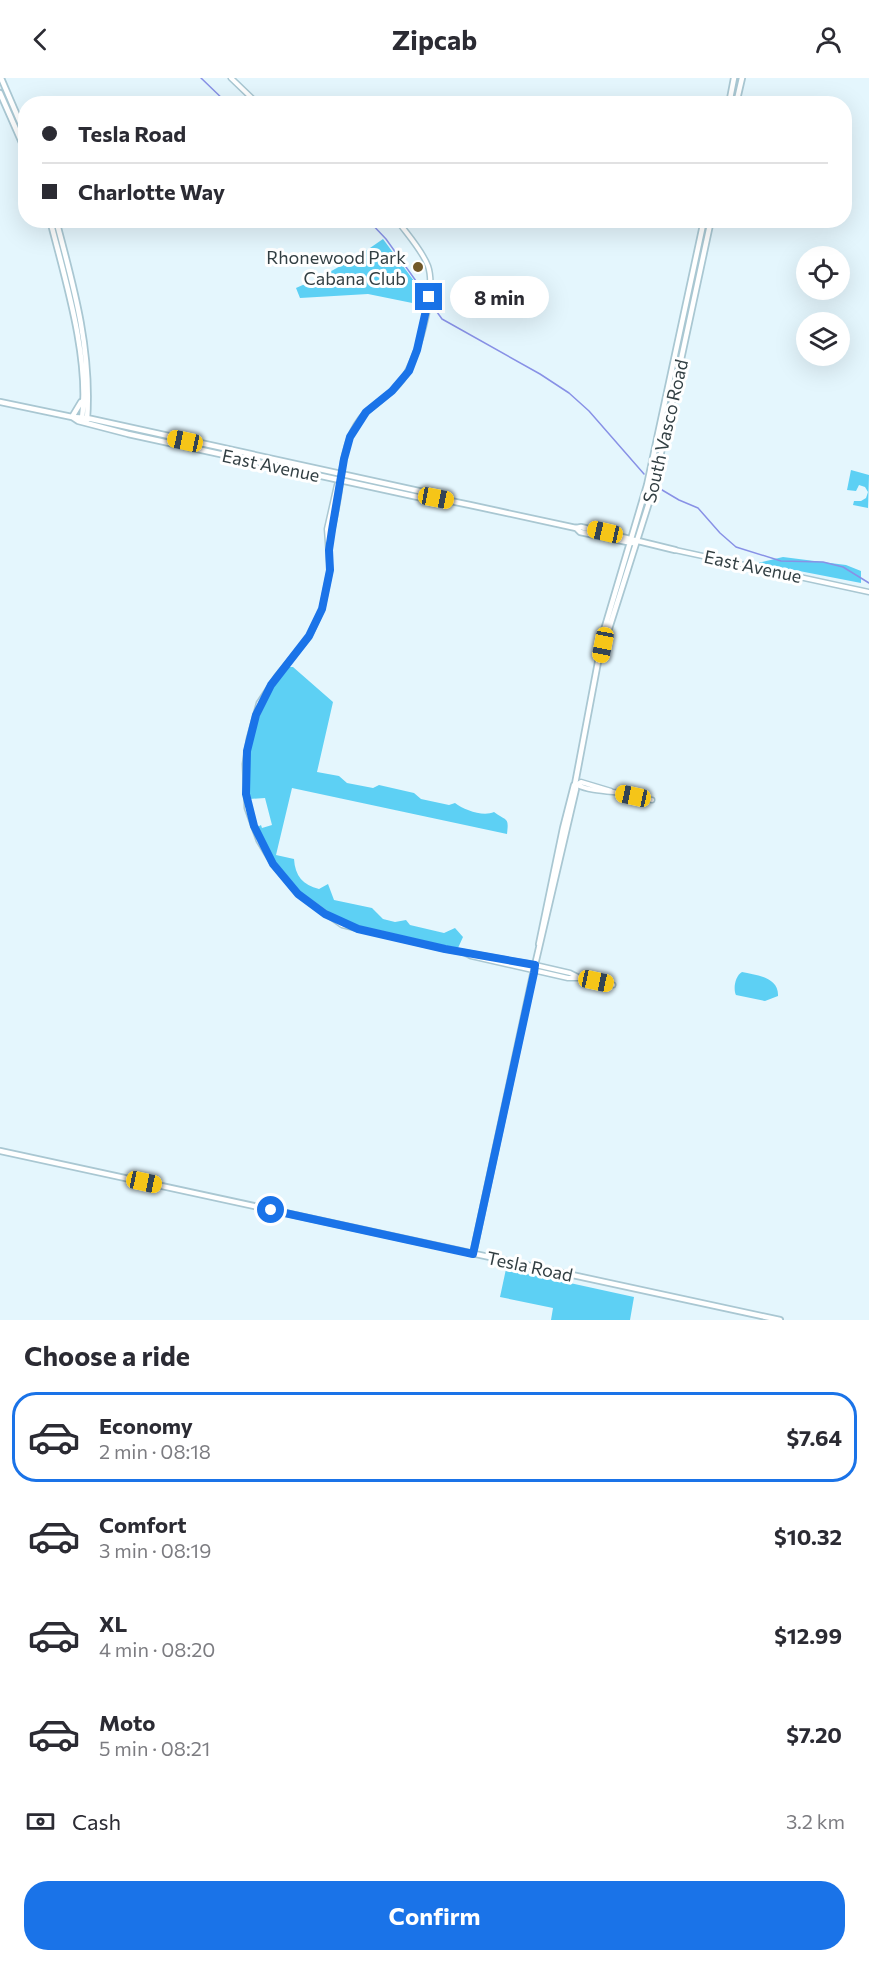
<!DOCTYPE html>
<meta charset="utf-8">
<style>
body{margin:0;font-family:Commissioner,sans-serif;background:#f2f2f3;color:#2b2b33;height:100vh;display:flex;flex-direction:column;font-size:22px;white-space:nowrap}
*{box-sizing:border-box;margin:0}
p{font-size:20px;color:#7c7c81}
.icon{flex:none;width:33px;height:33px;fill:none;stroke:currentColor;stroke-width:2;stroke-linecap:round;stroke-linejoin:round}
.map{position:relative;height:1242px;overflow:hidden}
.details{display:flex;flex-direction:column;background:#fff;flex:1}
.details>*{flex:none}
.hud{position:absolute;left:18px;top:18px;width:834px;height:132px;border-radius:24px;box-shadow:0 6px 24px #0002;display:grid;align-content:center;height:132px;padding:0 24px;background:#fff}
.fabs{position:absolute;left:796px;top:168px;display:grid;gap:12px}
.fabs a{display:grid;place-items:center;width:54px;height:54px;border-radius:50%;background:#fff;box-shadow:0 6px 24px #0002;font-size:30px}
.end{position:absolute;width:27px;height:27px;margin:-14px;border:8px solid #1a73e8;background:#fff;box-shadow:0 0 0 3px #fff}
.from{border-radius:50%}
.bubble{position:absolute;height:42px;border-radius:21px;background:#fff;box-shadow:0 6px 24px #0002;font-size:20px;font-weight:700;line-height:42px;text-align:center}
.car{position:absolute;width:18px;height:36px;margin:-18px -9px;border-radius:8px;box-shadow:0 0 4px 2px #0007;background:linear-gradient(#f5c518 24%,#345 0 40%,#f5c518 0 76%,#345 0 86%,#f5c518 0)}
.hud b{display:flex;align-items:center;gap:21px;height:57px;font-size:22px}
.hud b+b{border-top:2px solid #e1e1e2}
.hud i{width:15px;height:15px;background:#2b2b33}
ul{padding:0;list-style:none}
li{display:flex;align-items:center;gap:18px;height:90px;margin:0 12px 9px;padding:0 12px;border:3px solid transparent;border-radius:24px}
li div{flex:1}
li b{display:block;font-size:22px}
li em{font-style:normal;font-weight:700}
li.active{border-color:#1a73e8}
li>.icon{width:54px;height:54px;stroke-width:1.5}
h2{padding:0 24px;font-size:27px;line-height:72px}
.pay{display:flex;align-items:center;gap:15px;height:66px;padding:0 24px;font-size:22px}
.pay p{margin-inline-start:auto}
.primary-button{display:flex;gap:12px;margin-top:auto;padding:12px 24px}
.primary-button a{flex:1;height:69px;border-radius:24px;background:#1a73e8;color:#fff;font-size:24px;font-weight:700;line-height:69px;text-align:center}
header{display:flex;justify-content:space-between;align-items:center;height:78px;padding:0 24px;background:#fff;font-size:27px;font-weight:700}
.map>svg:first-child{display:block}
.green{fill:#5dd0f4}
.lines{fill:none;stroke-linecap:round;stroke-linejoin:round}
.stream{stroke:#8891e6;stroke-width:1.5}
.tertiary-casing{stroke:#a9c7d2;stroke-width:7}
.secondary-casing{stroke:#a9c7d2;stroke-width:8}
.tertiary{stroke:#fff;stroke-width:4}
.secondary{stroke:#fff;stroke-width:4.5}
.route{stroke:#1a73e8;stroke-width:8}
.poi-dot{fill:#72592a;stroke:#fff;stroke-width:2}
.labels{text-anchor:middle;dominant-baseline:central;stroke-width:6;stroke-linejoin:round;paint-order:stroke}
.poi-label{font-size:18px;fill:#323f43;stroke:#fff;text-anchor:end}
.street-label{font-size:18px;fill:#323f43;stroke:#fff}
</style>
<header><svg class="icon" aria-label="back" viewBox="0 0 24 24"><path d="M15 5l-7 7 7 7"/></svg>Zipcab<svg class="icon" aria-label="person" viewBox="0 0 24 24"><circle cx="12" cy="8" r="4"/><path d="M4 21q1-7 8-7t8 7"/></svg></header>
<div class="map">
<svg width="869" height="1242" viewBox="0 0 869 1242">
<rect width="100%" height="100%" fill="#e4f6fd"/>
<path class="green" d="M 383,161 L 417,207 L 427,228 L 368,216 L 300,220 L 296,210 C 327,197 356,180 383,161 Z
M 851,392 L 869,397 L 868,430 L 853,427 L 854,423 L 861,423 L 866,420 L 868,414 L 865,409 L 859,407 L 856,413 L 847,412 Z
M 783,479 L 846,487 L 861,493 L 861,505 L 758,485 Z
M 289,589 L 293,589 L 333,624 L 317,694 L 339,698 L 347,705 L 373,710 L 379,707 L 414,715 L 421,721 L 449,727 L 455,725 C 464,732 483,739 494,734 C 507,744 509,738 507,756 L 292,710 L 276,777 L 294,781 C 295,798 303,807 319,811 L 328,806 L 334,822 L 372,830 L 383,841 L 395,844 L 406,842 L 410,847 L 444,855 L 455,850 L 463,859 L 458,870 C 442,872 423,864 408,861 C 378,855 341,849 317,829 C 313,826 311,821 307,819 C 283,803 267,777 256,750 L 261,747 L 262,750 L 272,747 L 265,720 L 249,721 C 243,678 255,620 289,589 Z
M 742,894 C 756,897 779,899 778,918 L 765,923 L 736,917 C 733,911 735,898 742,894 Z
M 506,1191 L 634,1219 L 630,1242 L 551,1242 L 553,1230 L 500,1219 Z"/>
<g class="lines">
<path class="stream" d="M 201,0 L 228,26
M 368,142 L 386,161 L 426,217
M 432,227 L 442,241 L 540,296 L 569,315 L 589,333 L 644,396
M 657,409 L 679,422 L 698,430 L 720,455 L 736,469 L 781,483 L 823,484 L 843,489 L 869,505"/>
<g class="tertiary-casing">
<path id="tertiary" d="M 231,0 L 258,26
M 340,402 L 337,407 L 327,451 L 330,492 L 322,531 L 309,559 L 277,598 L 259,625 L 249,661 L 245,686 L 247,730 L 259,763 L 273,786 L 298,816 L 342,847 L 445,871 L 531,886 L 570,895 L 580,900
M 330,463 C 333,445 338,427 340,408 C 342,388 345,365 356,347 C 367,329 386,321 399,306 C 417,286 437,214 428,188 C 422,172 407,156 397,142
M 675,472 L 869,514
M 257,636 L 266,616
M 575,706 C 587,712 600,713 613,714 C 626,715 639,720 652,722
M 578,706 L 581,704 L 611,713
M 248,725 L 253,744
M 338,843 L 356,850
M 465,875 L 471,878 L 568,900 L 580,900 L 613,907"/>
</g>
<g class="secondary-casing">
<path id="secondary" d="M 1,0 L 26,58
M 0,15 L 26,74
M 729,26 L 734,0
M 736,26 L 742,0
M 50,142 C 65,201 90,281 82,341
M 56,142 C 74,209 92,273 87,342
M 0,324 L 72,339 L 87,340 L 428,415 L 436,420
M 72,339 L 78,343 L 128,356 L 427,421 L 436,420 L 470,427 L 576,450 L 581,449 L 675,472
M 72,339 L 81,324
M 576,450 L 580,454 L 632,465
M 604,560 L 608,554 L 653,412 L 711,142
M 539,866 L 563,750 L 574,707
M 0,1073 L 780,1242
M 473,1176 L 535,887 L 576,711 L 575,706 L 604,552 L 647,407 L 704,142"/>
</g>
<use href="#tertiary" class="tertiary"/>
<use href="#secondary" class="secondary"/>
</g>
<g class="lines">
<path class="route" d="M 271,1132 L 473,1176 L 534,895 L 535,887 L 445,871 L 358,851 L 325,836 L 298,816 L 273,786 L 254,748 L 246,716 L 247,673 L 256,637 L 271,607 L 309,558 L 322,531 L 330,492 L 329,472 L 332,452 L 344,381 L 350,359 L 366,334 L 392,313 L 409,293 L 417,272 L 429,219"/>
</g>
<circle class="poi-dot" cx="418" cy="189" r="6"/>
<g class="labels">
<g class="poi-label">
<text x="406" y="179">Rhonewood Park<tspan x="406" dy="21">Cabana Club</tspan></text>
</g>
<g class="street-label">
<text transform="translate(665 353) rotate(-77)">South Vasco Road</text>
<text transform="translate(271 387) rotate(12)">East Avenue</text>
<text transform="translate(753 488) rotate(12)">East Avenue</text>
<text transform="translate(530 1188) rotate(12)">Tesla Road</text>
</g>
</g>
</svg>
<div class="fabs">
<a><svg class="icon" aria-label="locate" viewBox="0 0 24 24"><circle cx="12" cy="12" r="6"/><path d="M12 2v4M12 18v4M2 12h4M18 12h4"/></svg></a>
<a><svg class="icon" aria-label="layers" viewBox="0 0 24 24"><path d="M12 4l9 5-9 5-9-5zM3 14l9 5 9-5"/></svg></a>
</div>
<i class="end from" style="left:271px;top:1132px"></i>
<i class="end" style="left:429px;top:219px"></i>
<div class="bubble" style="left:450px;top:198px;width:99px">8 min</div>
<i class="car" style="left:185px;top:363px;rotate:282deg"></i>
<i class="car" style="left:436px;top:420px;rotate:101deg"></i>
<i class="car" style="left:605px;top:454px;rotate:283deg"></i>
<i class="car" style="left:603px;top:567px;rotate:191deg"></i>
<i class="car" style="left:633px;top:718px;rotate:282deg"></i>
<i class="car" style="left:596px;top:903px;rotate:102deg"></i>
<i class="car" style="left:144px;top:1104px;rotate:102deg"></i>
<div class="hud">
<b><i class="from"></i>Tesla Road</b>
<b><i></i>Charlotte Way</b>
</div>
</div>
<section class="details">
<h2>Choose a ride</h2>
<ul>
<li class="active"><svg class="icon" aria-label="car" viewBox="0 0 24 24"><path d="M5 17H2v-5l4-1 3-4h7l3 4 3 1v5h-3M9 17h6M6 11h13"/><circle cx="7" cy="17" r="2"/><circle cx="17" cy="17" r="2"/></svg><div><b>Economy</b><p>2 min · 08:18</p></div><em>$7.64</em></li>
<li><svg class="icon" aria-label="car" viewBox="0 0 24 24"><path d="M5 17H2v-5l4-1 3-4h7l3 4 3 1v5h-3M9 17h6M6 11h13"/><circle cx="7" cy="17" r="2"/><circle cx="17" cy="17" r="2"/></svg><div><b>Comfort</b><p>3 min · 08:19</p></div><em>$10.32</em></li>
<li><svg class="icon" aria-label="car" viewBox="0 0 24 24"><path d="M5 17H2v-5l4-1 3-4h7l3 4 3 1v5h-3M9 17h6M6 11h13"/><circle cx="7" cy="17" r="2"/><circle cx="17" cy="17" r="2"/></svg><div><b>XL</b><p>4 min · 08:20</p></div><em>$12.99</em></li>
<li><svg class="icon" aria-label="car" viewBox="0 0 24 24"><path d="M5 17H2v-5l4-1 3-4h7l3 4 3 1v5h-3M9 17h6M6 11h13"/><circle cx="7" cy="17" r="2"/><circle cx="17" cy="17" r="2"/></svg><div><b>Moto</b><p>5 min · 08:21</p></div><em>$7.20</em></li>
</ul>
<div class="pay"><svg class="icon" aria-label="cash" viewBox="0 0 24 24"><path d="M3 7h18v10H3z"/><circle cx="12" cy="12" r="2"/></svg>Cash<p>3.2 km</p></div>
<div class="primary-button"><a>Confirm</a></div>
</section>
